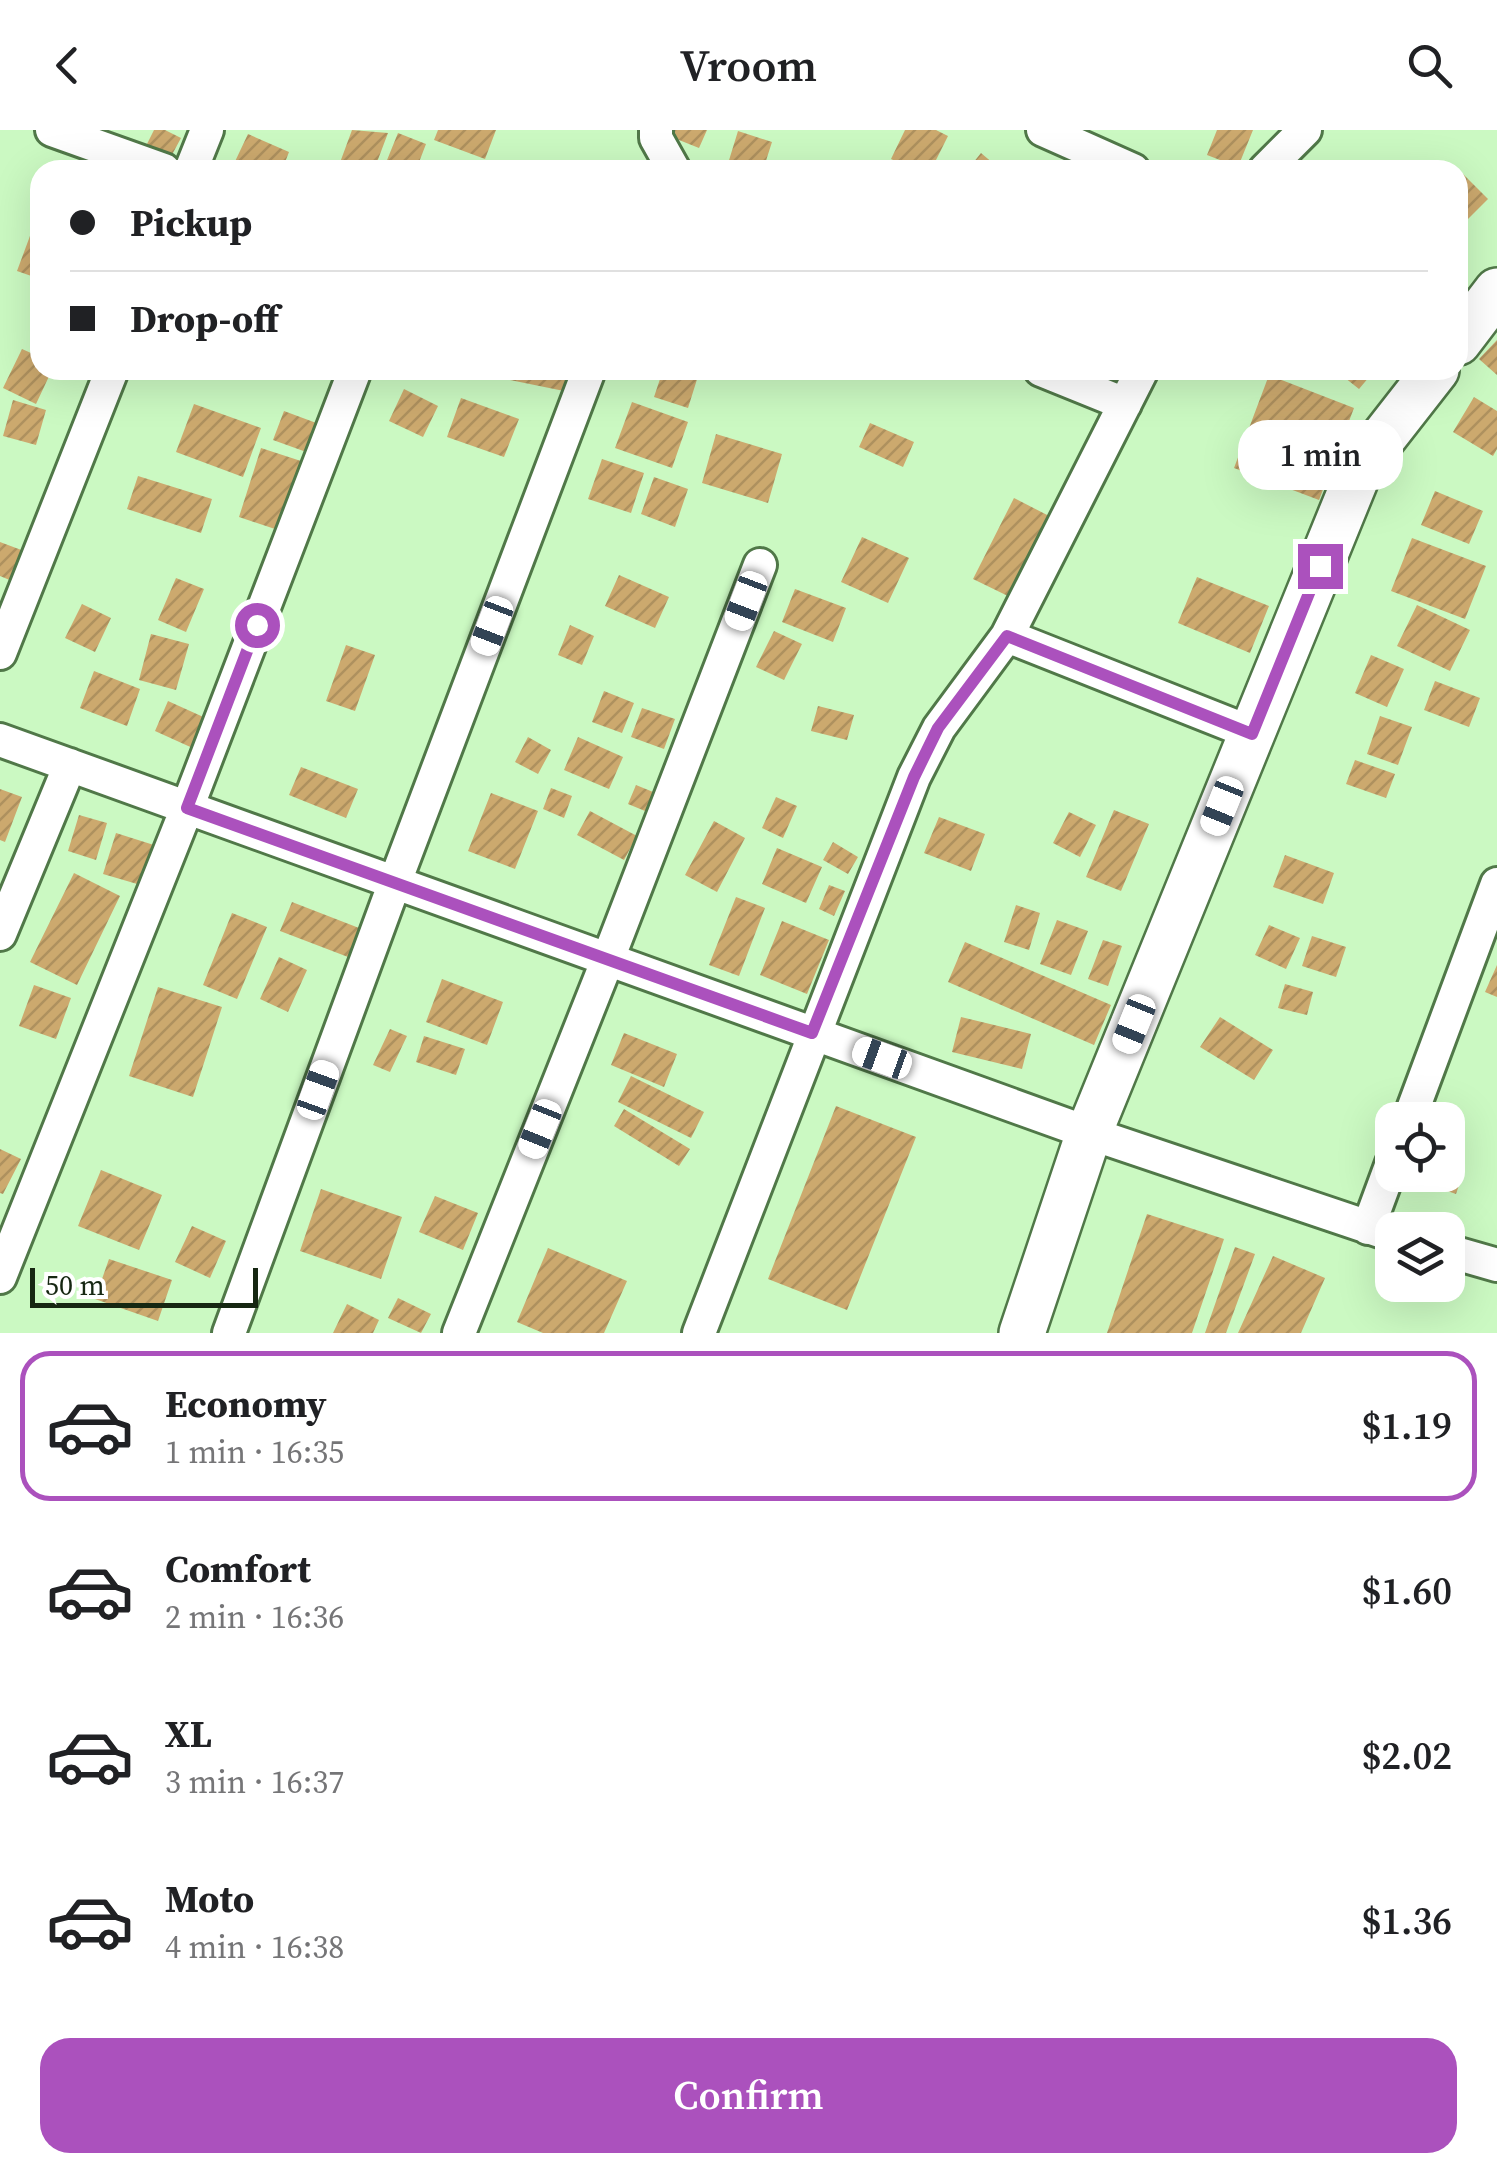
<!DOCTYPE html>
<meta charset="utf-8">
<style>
body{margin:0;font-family:"Source Serif 4",serif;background:#f6f6f6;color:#202124;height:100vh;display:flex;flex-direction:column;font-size:38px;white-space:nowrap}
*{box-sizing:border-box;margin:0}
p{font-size:32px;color:#757577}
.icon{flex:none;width:55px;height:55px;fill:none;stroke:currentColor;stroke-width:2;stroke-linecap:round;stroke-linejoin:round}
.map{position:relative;height:1203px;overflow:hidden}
.panel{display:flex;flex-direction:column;background:#fff;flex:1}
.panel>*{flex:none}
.guide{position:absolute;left:30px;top:30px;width:1438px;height:220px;border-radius:30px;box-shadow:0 10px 40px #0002;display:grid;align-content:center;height:220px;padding:0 40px;background:#fff}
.controls{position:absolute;left:1375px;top:972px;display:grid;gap:20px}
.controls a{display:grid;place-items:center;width:90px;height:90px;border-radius:20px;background:#fff;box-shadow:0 10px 40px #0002;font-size:50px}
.scale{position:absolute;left:30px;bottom:25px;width:228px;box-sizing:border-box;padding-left:10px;border:5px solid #162712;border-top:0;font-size:28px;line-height:35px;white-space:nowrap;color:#162712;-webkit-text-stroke:8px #fff;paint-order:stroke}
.end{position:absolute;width:45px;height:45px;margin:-22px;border:12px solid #ab51bd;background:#fff;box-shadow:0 0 0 5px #fff}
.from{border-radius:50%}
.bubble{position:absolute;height:70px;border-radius:30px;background:#fff;box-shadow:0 10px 40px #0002;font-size:32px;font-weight:600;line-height:70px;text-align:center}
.car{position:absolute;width:30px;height:60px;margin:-30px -15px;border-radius:12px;box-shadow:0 0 8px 2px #0007;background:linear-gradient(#fff 24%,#345 0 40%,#fff 0 76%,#345 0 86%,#fff 0)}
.guide b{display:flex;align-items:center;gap:35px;height:95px;font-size:38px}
.guide b+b{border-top:2px solid #e0e0e0}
.guide i{width:25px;height:25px;background:#202124}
ul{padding:18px 0 0;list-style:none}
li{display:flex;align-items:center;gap:30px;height:150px;margin:0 20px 15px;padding:0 20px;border:5px solid transparent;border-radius:30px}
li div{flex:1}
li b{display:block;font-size:38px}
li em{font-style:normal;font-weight:600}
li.on{border-color:#ab51bd}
li>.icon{width:90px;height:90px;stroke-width:1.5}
.primary-button{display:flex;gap:20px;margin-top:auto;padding:20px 40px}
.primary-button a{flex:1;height:115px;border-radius:30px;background:#ab51bd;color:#fff;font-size:40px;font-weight:600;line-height:115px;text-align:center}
header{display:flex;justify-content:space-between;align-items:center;height:130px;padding:0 40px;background:#fff;font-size:45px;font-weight:600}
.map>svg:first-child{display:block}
.building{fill:url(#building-hatch)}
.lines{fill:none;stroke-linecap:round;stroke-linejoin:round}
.minor-casing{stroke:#507848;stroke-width:38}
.secondary-casing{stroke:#507848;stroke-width:50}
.minor{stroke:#fff;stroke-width:32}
.secondary{stroke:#fff;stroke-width:45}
.route{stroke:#ab51bd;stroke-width:12}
</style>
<header><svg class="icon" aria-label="back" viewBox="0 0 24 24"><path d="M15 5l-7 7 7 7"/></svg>Vroom<svg class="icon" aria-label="search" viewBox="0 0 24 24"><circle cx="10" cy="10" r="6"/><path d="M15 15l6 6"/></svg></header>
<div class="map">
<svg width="1497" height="1203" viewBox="0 0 1497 1203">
<defs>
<pattern id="building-hatch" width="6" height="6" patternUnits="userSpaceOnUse" patternTransform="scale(2.5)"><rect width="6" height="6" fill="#cca96e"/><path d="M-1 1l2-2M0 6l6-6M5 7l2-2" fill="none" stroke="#ae915e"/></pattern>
</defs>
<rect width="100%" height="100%" fill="#cbf9c2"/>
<path class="building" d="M 154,0 L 165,0 L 181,8 L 168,32 L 144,20 Z
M 352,0 L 388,3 L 374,40 L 338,38 Z
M 438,0 L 496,0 L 485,29 L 434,10 Z
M 672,0 L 707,0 L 699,18 L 669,6 Z
M 905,0 L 936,0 L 948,6 L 931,40 L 914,40 L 891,29 Z
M 1217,0 L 1253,0 L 1238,37 L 1207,25 Z
M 738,1 L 772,12 L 763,40 L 726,40 Z
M 398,3 L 426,14 L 416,40 L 383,40 Z
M 248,4 L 289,22 L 282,40 L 231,40 Z
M 981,23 L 1001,40 L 969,38 Z
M 1024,30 L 1052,39 L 1052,40 L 1021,40 Z
M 1458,39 L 1488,69 L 1458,99 Z
M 40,79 L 40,149 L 17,141 Z
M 1497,210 L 1497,245 L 1479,229 Z
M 22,219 L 40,227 L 40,240 L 52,240 L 36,274 L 3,258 Z
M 512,240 L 568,240 L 564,261 L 510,250 Z
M 663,240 L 699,243 L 688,278 L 654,267 Z
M 1335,240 L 1375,240 L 1359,259 Z
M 1269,245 L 1354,278 L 1319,370 L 1234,338 Z
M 404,259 L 438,276 L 423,307 L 389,291 Z
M 1474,267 L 1497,281 L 1497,319 L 1493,326 L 1453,302 Z
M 461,268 L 519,289 L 504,327 L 447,307 Z
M 13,270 L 46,280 L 36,315 L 3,306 Z
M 632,272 L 688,292 L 672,338 L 615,318 Z
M 194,274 L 261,298 L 243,347 L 176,322 Z
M 284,281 L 319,294 L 309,323 L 273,310 Z
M 870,293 L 914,312 L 903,337 L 859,317 Z
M 716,304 L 782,324 L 768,373 L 702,353 Z
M 261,318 L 304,332 L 281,401 L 239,387 Z
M 602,329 L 644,343 L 631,383 L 588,369 Z
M 138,346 L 212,369 L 201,403 L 127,379 Z
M 654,347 L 688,359 L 675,397 L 641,384 Z
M 1435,361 L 1483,381 L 1469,414 L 1421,395 Z
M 1014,368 L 1053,388 L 1012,468 L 973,449 Z
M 862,407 L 909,428 L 888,473 L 841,452 Z
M 1412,408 L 1486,436 L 1465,489 L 1391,461 Z
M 0,412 L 24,421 L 12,451 L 0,446 Z
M 619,445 L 669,467 L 655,498 L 605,476 Z
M 1197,447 L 1269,476 L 1250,523 L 1178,493 Z
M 176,448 L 204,459 L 186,502 L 158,490 Z
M 795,459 L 846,478 L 833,512 L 782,492 Z
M 82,474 L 111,488 L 95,522 L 65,508 Z
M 1417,475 L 1470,500 L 1450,541 L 1397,516 Z
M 570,495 L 594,506 L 582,535 L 558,525 Z
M 774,501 L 802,514 L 784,550 L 756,537 Z
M 151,504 L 189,514 L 176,560 L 139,550 Z
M 346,515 L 375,525 L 355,581 L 326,571 Z
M 1371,525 L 1404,539 L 1387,577 L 1355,563 Z
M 94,541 L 140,559 L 127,596 L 80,578 Z
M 1435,551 L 1480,568 L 1469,597 L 1424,580 Z
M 604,561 L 634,573 L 622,603 L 592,592 Z
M 168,571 L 210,590 L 197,620 L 155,601 Z
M 818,576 L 854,585 L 847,610 L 811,601 Z
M 642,578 L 675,589 L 664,619 L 631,607 Z
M 1380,586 L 1412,597 L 1398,635 L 1367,624 Z
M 528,607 L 551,620 L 538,644 L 515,632 Z
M 578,607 L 623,627 L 609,659 L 564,640 Z
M 1355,630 L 1395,644 L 1386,668 L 1346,654 Z
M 301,637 L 358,659 L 346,688 L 289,665 Z
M 636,655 L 658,664 L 650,683 L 628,674 Z
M 551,658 L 572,666 L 564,688 L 543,679 Z
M 0,659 L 22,667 L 5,712 L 0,710 Z
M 491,663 L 538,681 L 515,739 L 468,721 Z
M 776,667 L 797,676 L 783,708 L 762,698 Z
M 1114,680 L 1149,694 L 1121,761 L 1086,747 Z
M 590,681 L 637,706 L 624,730 L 577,705 Z
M 1069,682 L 1096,695 L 1080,727 L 1053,713 Z
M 79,685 L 107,693 L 96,730 L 68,721 Z
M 939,687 L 985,704 L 971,741 L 924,723 Z
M 714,691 L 745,708 L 717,762 L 685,745 Z
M 116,703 L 157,716 L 144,756 L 103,744 Z
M 833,712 L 858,727 L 848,744 L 823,730 Z
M 777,718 L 822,737 L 806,773 L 762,754 Z
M 1285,725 L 1334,743 L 1323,774 L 1273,757 Z
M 74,743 L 120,766 L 77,855 L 30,832 Z
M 829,755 L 845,761 L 834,786 L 819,779 Z
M 736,767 L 765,778 L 739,846 L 709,835 Z
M 292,772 L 359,798 L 348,827 L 280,801 Z
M 1016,775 L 1040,783 L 1029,820 L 1004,812 Z
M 232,783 L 267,797 L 237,869 L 203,855 Z
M 1057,790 L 1088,801 L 1071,845 L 1040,834 Z
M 782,791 L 829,810 L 807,864 L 760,845 Z
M 1269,795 L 1300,808 L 1286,839 L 1255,825 Z
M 1312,806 L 1346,817 L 1336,847 L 1302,836 Z
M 1103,810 L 1122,816 L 1108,856 L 1088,849 Z
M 965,812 L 1111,875 L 1094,915 L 948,852 Z
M 279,827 L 307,840 L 288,882 L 260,869 Z
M 1497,835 L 1497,867 L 1485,862 Z
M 442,849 L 503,872 L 487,915 L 426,892 Z
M 1285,854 L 1313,862 L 1307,885 L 1278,878 Z
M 34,855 L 71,868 L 56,909 L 19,896 Z
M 158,857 L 222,877 L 193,967 L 129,946 Z
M 961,887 L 1031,904 L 1022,939 L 952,922 Z
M 1220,887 L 1273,920 L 1254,950 L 1200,917 Z
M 390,899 L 407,906 L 390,942 L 373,935 Z
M 624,903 L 677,924 L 664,957 L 611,935 Z
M 424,906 L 465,919 L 456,945 L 416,932 Z
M 631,946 L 704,982 L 691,1008 L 618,972 Z
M 836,976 L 916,1007 L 847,1180 L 768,1149 Z
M 624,979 L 690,1019 L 679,1036 L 614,996 Z
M 0,1019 L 21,1029 L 3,1064 L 0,1063 Z
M 101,1040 L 162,1065 L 139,1120 L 78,1096 Z
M 1448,1041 L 1462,1046 L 1456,1064 L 1430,1055 L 1434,1045 L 1448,1045 Z
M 321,1059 L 402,1087 L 381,1149 L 300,1121 Z
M 435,1066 L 478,1083 L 463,1120 L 419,1102 Z
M 1147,1084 L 1224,1109 L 1192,1203 L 1107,1203 Z
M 192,1096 L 226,1111 L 210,1148 L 175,1132 Z
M 1235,1117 L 1255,1124 L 1226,1203 L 1205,1203 Z
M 548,1118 L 627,1151 L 604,1203 L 543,1203 L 517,1192 Z
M 1273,1126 L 1325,1148 L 1301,1203 L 1238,1203 Z
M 109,1129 L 172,1150 L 158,1191 L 95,1169 Z
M 398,1168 L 431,1184 L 421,1203 L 388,1188 Z
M 347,1174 L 379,1190 L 373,1203 L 333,1203 Z"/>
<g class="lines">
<g class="minor-casing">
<path id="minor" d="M 52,0 L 164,40
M 656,0 L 656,8 L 674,40
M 1043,0 L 1133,40
M 191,40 L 207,0
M 1265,40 L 1305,0
M 1041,240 L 1125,274
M 1007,506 L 1252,603
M 0,523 L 112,240
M 0,610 L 1089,1003 L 1392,1105
M 0,804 L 70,635
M 1409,990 L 1497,754
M 1368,1098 L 1392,1033
M 1448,1121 L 1497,1135
M 0,1147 L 187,678 L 355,240
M 229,1203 L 395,752 L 589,240
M 459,1203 L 608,829 L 760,435
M 699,1203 L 914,647 L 939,598 L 1007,506 L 1142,240"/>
</g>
<g class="secondary-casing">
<path id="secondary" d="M 1458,212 L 1497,161
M 1022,1203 L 1089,1003 L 1361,336 L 1436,240"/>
</g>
<use href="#minor" class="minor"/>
<use href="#secondary" class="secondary"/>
</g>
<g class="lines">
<path class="route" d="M 257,495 L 187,678 L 812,903 L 914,647 L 938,598 L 1007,506 L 1252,604 L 1320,436"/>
</g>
</svg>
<div class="controls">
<a><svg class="icon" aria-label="locate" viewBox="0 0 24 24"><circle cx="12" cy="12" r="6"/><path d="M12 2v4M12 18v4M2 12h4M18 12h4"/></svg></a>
<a><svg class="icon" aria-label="layers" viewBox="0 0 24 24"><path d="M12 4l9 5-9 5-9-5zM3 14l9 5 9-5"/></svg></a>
</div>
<div class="scale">50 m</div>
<i class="end from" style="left:257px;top:495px"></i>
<i class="end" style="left:1320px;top:436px"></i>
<div class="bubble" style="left:1238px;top:290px;width:165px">1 min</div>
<i class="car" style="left:746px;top:471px;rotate:201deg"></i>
<i class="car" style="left:492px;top:496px;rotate:201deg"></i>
<i class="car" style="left:1222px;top:676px;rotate:202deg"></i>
<i class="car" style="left:1134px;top:894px;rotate:202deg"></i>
<i class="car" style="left:882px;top:928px;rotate:290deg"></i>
<i class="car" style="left:318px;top:960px;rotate:20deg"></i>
<i class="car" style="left:540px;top:999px;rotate:202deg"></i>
<div class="guide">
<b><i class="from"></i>Pickup</b>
<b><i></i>Drop-off</b>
</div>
</div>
<section class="panel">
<ul>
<li class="on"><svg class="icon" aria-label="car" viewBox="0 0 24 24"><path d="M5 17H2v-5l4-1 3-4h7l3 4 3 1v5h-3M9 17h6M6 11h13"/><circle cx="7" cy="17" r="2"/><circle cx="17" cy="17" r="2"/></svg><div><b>Economy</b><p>1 min · 16:35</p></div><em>$1.19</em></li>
<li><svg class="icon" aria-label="car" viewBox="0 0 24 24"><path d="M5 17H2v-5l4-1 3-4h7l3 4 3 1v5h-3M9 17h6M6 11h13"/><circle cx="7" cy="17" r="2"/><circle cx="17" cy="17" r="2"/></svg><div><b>Comfort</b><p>2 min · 16:36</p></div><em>$1.60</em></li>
<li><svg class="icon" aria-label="car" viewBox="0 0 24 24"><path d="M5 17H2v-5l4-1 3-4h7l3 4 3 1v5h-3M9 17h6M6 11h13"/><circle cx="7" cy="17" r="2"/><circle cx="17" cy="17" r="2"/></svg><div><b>XL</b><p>3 min · 16:37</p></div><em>$2.02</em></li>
<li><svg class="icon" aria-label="car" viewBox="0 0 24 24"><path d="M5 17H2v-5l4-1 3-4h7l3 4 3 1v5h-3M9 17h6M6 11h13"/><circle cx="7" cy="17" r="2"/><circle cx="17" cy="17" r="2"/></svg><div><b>Moto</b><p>4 min · 16:38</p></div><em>$1.36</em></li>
</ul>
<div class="primary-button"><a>Confirm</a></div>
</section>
